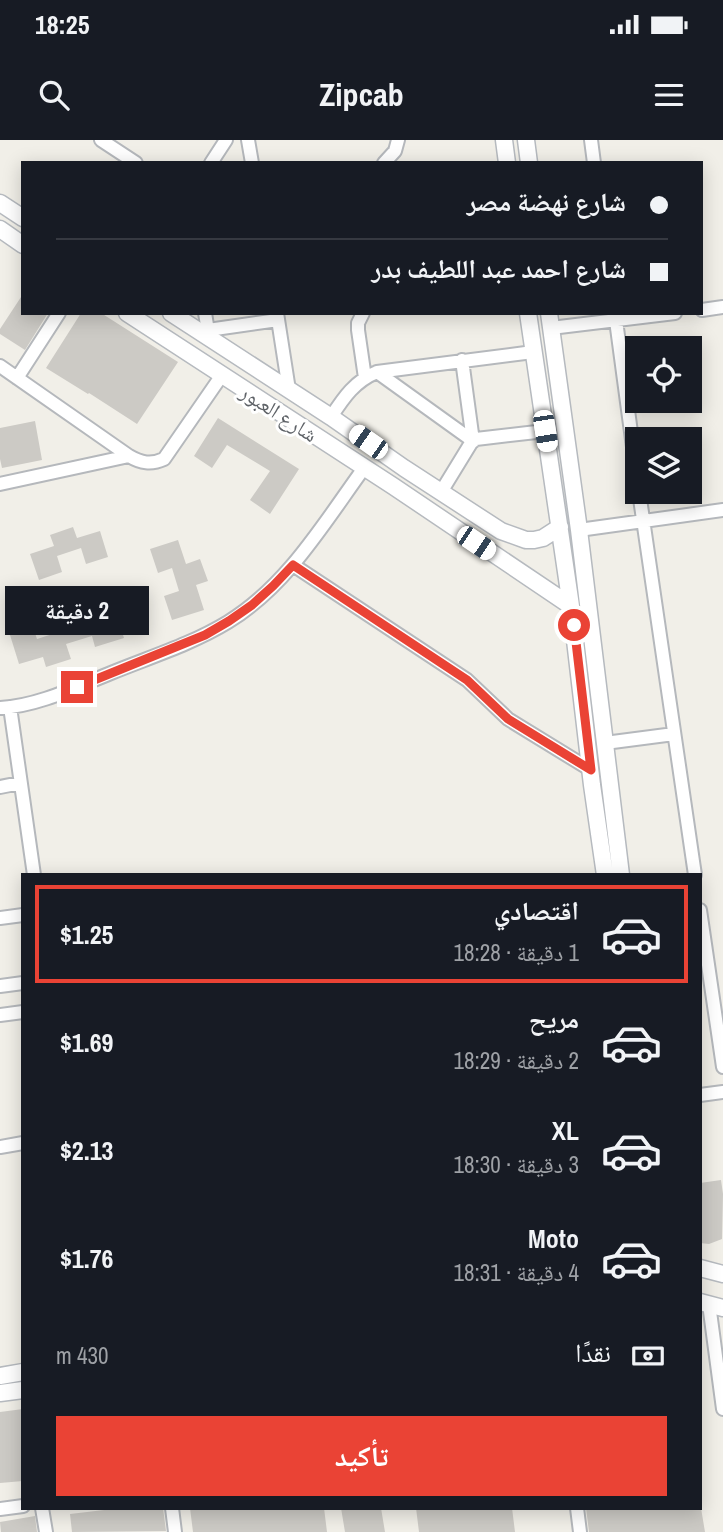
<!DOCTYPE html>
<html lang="ar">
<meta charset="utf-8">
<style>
body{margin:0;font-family:"Archivo Narrow","Noto Naskh Arabic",sans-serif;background:#242831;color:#f1f3f6;direction:rtl;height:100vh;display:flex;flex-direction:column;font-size:26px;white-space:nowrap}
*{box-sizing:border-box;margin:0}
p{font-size:23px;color:#9ea1a6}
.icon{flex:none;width:38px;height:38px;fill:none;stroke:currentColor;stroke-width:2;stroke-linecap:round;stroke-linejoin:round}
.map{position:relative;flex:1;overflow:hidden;direction:ltr}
.sheet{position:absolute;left:21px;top:733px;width:681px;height:637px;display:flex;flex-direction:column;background:#171b24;border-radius:0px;box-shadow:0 4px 18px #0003;direction:rtl}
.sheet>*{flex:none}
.guide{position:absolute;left:21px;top:21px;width:682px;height:154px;border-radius:0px;box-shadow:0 4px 18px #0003;direction:rtl;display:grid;align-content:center;height:154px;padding:0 35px;background:#171b24}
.controls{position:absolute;left:625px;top:196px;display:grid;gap:14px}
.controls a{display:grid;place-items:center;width:77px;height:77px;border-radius:0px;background:#171b24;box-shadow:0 4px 18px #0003;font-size:35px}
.end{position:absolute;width:32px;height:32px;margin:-16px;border:9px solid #ea4335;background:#fff;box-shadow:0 0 0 4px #fff}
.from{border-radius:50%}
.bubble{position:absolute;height:49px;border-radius:0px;background:#171b24;box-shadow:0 4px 18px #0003;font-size:23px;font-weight:700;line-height:49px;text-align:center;direction:rtl}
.car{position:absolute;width:21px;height:42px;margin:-21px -10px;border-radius:9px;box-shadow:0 0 5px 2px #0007;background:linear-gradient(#fff 24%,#345 0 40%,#fff 0 76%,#345 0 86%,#fff 0)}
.guide b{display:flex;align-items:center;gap:24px;height:66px;font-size:26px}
.guide b+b{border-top:2px solid #363941}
.guide i{width:18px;height:18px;background:#f1f3f6}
ul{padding:12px 0 0;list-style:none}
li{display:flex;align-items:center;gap:21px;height:98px;margin:0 14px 10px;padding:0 21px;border:4px solid transparent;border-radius:0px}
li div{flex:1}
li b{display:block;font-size:26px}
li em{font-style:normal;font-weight:700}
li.selected{border-color:#ea4335}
li>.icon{width:63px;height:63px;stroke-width:1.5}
.pay{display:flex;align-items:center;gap:18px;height:77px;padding:0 35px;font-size:26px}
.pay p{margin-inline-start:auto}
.button{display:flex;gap:14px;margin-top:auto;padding:14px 35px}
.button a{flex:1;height:80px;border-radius:0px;background:#ea4335;color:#fff;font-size:28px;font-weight:700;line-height:80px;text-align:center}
.status{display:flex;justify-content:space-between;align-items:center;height:49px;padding:0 35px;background:#171b24;direction:ltr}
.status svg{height:19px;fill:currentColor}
header{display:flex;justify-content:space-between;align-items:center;height:91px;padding:0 35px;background:#171b24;font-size:32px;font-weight:700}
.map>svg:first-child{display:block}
.building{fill:#cccac5}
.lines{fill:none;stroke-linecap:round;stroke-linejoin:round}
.street-casing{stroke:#b5b8bc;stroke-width:16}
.secondary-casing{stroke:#b6babf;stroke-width:19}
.street{stroke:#fff;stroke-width:12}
.secondary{stroke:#fff;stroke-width:16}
.route{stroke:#ea4335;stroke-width:9}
.labels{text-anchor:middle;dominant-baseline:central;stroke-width:6;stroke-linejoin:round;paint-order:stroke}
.street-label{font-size:21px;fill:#5f6368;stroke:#fff}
</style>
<div class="status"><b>18:25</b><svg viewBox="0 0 49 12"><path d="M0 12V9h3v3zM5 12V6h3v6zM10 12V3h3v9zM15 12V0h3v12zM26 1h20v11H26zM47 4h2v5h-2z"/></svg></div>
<header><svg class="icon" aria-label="menu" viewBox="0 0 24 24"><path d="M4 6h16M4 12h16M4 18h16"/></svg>Zipcab<svg class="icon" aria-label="search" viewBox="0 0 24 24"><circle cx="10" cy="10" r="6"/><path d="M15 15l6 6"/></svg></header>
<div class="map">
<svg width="723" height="1392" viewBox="0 0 723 1392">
<rect width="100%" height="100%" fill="#f1efe8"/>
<path class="building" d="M 23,154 L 23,173 L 48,173 L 25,210 L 0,194 L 0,189 Z
M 81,173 L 101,173 L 178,222 L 137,284 L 89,253 L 88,254 L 46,228 Z
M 218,278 L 299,329 L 270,374 L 250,360 L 270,331 L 227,305 L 212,328 L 194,316 Z
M 35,281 L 42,320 L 2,328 L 0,319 L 0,288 Z
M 73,387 L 77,398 L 100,391 L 108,417 L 86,424 L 81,408 L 57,416 L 62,432 L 39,440 L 30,414 L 54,406 L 50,395 Z
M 178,400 L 186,424 L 200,419 L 208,441 L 196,445 L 204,470 L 172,480 L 164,456 L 179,451 L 172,428 L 158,433 L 150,409 Z
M 84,471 L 87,482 L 116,473 L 124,498 L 95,507 L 92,496 L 66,504 L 71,519 L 46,527 L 43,517 L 19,524 L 10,495 L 33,487 L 37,499 L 62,491 L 58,479 Z
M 721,1040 L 723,1054 L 722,1099 L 709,1104 L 700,1103 L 700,1043 Z
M 23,1269 L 23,1341 L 0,1343 L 0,1272 Z
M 104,1368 L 163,1368 L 166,1391 L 72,1392 L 70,1374 L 104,1370 Z
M 190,1368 L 324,1368 L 327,1392 L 193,1392 Z
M 341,1368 L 381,1368 L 385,1392 L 345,1392 Z
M 416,1368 L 512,1368 L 515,1392 L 419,1392 Z
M 586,1368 L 701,1368 L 705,1392 L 589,1392 Z
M 35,1376 L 37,1392 L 1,1392 L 0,1382 Z"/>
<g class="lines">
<g class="street-casing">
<path id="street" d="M 101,0 L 136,23
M 248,0 L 252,23
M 591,0 L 594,23
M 211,23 L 226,0
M 384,23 L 395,11 L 398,0
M 702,170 L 723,167
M 205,173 L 209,197
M 277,173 L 289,250
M 363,173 L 358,183 L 358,190 L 365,238
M 615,173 L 637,337
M 551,188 L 675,173
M 208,190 L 278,180
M 462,220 L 473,301
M 0,226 L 129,316 C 141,323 151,325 164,319 L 222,235
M 377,232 L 473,301
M 17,238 L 59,173
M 331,277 C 344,257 355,241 377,232 L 533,212
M 0,344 L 129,316
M 441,352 L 471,303 L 476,299 L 545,291
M 639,352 L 695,735
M 579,390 L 723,370
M 293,425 L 467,540 L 508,579 L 591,630
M 10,567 L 34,735
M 0,568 C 38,566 76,547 111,533 C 150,517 192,504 228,482 C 287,446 324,383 364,328
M 605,603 L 674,594
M 0,647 L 20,643
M 700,770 L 723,927
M 0,778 L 23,775
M 0,846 L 23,843
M 0,875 L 23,872
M 700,955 L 723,952
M 0,1007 L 23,1003
M 709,1164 L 723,1269
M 42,1368 L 46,1392
M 172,1368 L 175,1392
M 577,1368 L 580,1392
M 0,1369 L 23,1366"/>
</g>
<g class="secondary-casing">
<path id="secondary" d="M 504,0 L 507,23
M 526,0 L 529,23
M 0,63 L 23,78
M 0,89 L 23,105
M 127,173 L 393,346 L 571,466
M 171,173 L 331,277 L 404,328 L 501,391 L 526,400 L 534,400 L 543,398 L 560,387
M 528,173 L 571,466 L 592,645 L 605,735
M 549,173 L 579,390 L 621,735
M 700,1128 L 723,1134
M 700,1162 L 723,1168
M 0,1236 L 23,1232
M 0,1253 L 23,1250"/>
</g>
<use href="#street" class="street"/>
<use href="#secondary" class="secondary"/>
</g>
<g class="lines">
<path class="route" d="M 77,547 L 205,495 L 229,481 L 252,465 L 273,446 L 293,425 L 467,540 L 508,579 L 591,630 L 574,485"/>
</g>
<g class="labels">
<g class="street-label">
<text transform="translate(279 273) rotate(33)">شارع العبور</text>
</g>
</g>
</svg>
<div class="controls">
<a><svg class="icon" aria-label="locate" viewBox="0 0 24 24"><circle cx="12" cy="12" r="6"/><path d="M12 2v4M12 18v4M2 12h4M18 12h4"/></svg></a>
<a><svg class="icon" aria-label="layers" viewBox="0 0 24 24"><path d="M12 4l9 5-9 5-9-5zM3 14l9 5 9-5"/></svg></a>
</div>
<i class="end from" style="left:574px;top:485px"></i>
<i class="end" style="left:77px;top:547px"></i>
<div class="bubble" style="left:5px;top:446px;width:144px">2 دقيقة</div>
<i class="car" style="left:545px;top:291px;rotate:171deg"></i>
<i class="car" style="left:368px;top:302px;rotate:305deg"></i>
<i class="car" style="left:476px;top:403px;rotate:124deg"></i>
<div class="guide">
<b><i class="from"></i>شارع نهضة مصر</b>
<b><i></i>شارع احمد عبد اللطيف بدر</b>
</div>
<section class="sheet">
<ul>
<li class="selected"><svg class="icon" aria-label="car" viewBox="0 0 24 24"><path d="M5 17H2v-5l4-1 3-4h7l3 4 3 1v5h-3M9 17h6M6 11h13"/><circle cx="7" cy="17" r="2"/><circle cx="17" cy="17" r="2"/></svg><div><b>اقتصادي</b><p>1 دقيقة · 18:28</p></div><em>$1.25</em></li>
<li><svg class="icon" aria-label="car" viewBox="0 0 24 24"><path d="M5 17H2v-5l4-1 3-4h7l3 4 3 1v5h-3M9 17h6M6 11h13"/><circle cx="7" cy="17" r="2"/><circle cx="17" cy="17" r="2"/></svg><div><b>مريح</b><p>2 دقيقة · 18:29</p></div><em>$1.69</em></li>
<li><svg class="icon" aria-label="car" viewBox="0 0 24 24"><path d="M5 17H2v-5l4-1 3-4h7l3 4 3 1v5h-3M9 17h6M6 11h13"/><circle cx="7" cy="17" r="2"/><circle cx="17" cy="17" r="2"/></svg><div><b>XL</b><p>3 دقيقة · 18:30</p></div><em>$2.13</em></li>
<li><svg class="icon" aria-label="car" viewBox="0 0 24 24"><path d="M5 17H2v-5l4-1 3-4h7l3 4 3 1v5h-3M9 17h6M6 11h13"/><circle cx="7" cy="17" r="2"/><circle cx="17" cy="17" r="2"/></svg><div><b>Moto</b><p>4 دقيقة · 18:31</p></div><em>$1.76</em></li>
</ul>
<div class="pay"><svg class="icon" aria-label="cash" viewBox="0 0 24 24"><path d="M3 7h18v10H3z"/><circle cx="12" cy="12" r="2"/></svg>نقدًا<p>430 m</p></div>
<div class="button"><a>تأكيد</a></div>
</section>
</div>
